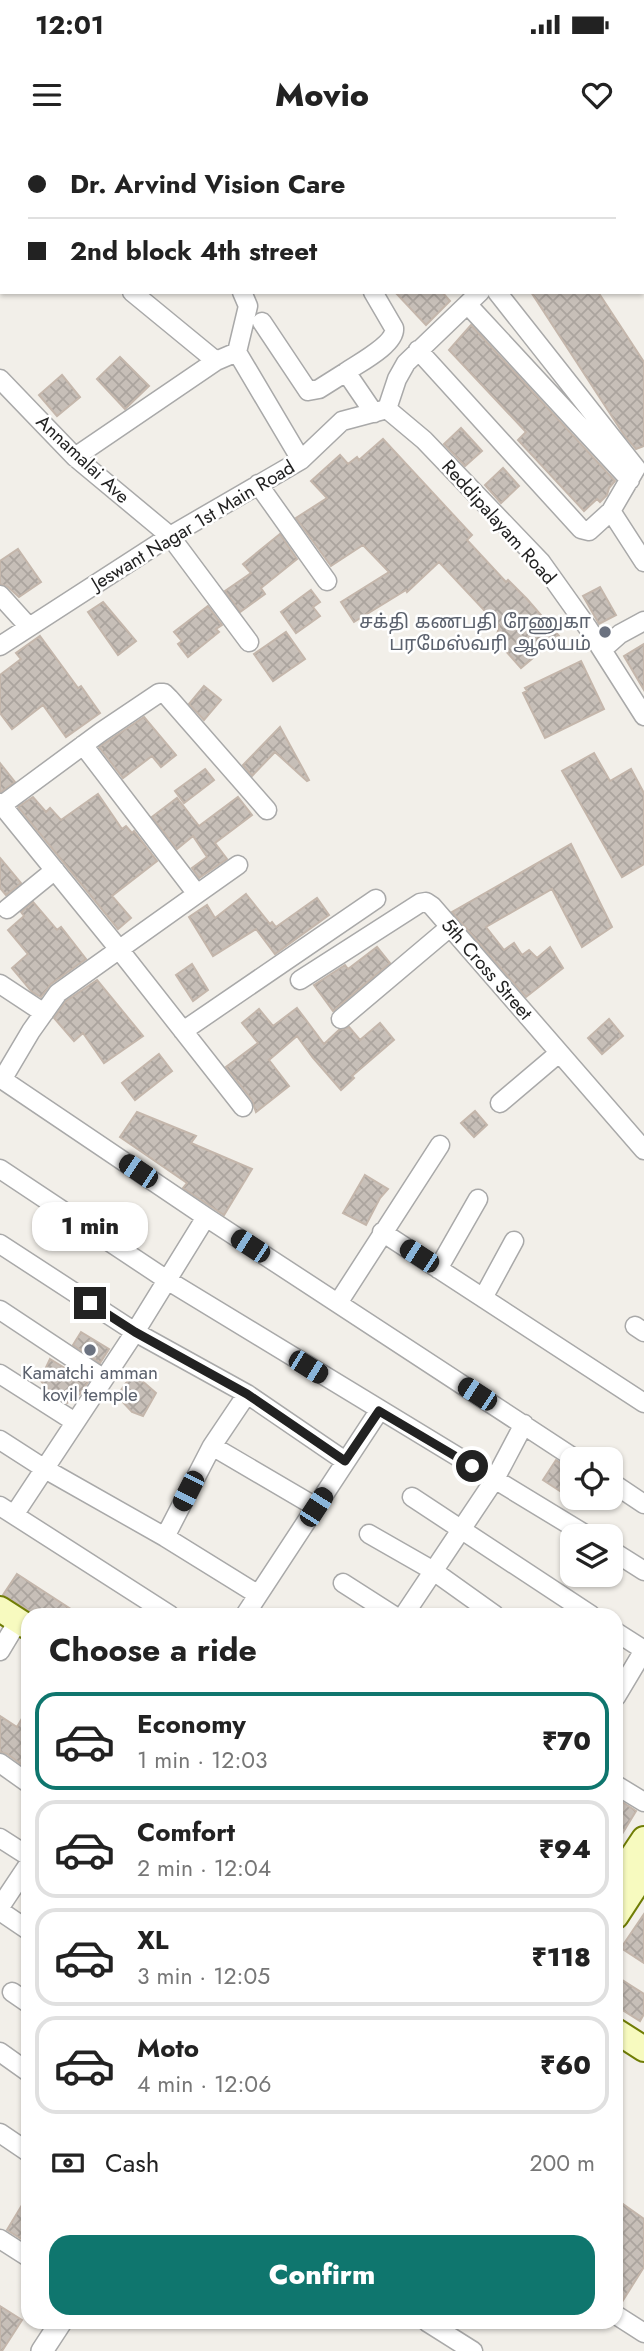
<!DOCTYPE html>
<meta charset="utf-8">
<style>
body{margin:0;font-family:Jost,"Noto Sans Tamil",sans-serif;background:#f6f6f6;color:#222;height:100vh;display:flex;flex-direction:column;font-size:26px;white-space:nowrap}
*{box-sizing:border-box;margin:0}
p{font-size:23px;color:#767676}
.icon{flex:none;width:38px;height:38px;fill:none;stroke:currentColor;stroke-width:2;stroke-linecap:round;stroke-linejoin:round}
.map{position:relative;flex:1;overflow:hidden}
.side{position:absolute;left:21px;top:1468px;width:602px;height:721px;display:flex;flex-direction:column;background:#fff;border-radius:21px;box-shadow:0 2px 5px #0004}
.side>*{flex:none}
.hud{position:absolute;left:0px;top:0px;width:644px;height:154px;box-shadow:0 2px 5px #0004;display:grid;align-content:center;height:154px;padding:0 28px;background:#fff}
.controls{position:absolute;left:560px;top:1307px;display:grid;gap:14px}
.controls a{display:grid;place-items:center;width:63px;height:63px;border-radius:14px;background:#fff;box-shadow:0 2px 5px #0004;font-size:35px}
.end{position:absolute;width:32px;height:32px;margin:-16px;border:9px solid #222;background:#fff;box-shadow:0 0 0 4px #fff}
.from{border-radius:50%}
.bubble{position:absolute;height:49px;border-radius:21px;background:#fff;box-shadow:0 2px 5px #0004;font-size:23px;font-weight:800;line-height:49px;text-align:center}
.car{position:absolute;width:21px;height:42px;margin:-21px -10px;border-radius:9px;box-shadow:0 0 5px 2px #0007;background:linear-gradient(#222 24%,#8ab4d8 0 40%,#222 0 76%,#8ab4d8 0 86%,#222 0)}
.hud b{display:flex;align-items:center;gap:24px;height:66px;font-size:26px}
.hud b+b{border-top:2px solid #e0e0e0}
.hud i{width:18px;height:18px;background:#222}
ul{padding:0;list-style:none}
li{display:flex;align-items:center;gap:21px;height:98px;margin:0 14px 10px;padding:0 14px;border:4px solid #e0e0e0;border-radius:21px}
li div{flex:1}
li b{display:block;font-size:26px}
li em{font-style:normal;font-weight:800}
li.on{border-color:#0f766e}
li>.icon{width:63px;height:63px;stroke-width:1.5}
h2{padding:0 28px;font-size:32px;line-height:84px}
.pay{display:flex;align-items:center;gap:18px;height:77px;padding:0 28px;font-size:26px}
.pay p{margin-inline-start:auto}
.cta{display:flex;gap:14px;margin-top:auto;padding:14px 28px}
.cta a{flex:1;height:80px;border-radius:21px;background:#0f766e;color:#fff;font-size:28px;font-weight:800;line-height:80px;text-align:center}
.status{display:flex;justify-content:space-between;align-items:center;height:49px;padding:0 35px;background:#fff;direction:ltr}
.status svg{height:19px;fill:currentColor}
header{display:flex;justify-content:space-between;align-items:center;height:91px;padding:0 28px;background:#fff;font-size:32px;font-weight:800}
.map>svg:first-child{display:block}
.building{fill:url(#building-cross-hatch);stroke:#c4b6ab;stroke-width:2}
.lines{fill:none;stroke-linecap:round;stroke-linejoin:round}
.minor-casing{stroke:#a9a9a9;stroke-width:21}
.tertiary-casing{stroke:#a9a9a9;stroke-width:24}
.secondary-casing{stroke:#707d05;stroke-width:28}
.minor{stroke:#fff;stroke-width:18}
.tertiary{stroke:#fff;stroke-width:21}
.secondary{stroke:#f7fabf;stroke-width:24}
.route{stroke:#222;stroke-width:9}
.worship-dot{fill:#6b7280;stroke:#fff;stroke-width:2.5}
.labels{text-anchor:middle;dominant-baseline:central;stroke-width:5;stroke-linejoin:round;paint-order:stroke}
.street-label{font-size:19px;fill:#222;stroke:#fff}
.worship-label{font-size:19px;fill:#5b616d;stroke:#fff;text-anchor:end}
</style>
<div class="status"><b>12:01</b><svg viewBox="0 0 49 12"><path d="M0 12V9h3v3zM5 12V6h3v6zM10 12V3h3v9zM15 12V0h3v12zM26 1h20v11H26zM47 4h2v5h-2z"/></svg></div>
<header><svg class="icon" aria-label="menu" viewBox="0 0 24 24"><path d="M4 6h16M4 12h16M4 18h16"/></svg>Movio<svg class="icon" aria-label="heart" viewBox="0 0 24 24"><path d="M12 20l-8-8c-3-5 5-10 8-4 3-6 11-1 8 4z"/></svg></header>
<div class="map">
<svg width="644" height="2211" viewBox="0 0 644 2211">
<defs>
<pattern id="building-cross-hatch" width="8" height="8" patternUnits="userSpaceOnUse" patternTransform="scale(1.75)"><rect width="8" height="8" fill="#c7bfb8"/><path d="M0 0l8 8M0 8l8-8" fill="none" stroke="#aba49e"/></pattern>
</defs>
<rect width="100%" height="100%" fill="#f2efe9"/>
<path class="building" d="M 395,152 L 442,152 L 450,161 L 426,185 Z
M 531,152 L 598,152 L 644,222 L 644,306 L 636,309 L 624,295 Z
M 471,185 L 615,341 L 609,348 L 607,355 L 600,362 L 597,359 L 584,371 L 518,300 L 526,292 L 449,210 Z
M 120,217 L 149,246 L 125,269 L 97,239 Z
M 62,235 L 80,257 L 57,276 L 39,255 Z
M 461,288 L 482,311 L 465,326 L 444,304 Z
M 383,299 L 472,395 L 467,400 L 506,442 L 508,440 L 527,459 L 559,496 L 521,528 L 496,500 L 499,486 L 439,422 L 407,452 L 406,450 L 354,482 L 341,462 L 389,432 L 363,405 L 331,426 L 296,378 L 327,358 L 311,341 L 340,315 L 348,324 L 357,317 L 359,320 Z
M 503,328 L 519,346 L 501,363 L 485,345 Z
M 280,394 L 297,419 L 261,448 L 265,454 L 240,472 L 225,451 L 251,433 L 243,424 Z
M 18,409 L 41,442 L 19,457 L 8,447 L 0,444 L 0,421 Z
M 600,447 L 616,475 L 599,484 L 583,456 Z
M 311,450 L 320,462 L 313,467 L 320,476 L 296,493 L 281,472 Z
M 103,462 L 136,501 L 118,515 L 88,472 Z
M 208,466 L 222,485 L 216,489 L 219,492 L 188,517 L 178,504 L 182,501 L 174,492 Z
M 286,492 L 305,519 L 273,541 L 254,514 Z
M 40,496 L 78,548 L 81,546 L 100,573 L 66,597 L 43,565 L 12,589 L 0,573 L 0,535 L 21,519 L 16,513 Z
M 644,504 L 644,550 L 624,516 Z
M 581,521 L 604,569 L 545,598 L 523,553 L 527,551 L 525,548 Z
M 204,546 L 221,560 L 204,580 L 189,564 Z
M 144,577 L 176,615 L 161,627 L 152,616 L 123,638 L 99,607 Z
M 280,587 L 309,640 L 307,641 L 275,612 L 252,636 L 243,625 Z
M 594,613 L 610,641 L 631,629 L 644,653 L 644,724 L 622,737 L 562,631 Z
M 0,623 L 15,642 L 1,652 L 0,652 Z
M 205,629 L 214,640 L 184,663 L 175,651 Z
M 98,654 L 122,689 L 126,686 L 132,693 L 134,691 L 157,721 L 112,756 L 131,778 L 118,789 L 18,667 L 33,657 L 46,672 L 50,668 L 61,680 Z
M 238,657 L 252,675 L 215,703 L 227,719 L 199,738 L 192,728 L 207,717 L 193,696 L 177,709 L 152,677 L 177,658 L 199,686 Z
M 571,704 L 612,787 L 582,807 L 552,749 L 486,787 L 504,810 L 514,803 L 522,815 L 529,810 L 537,818 L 550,807 L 563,828 L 526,857 L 452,772 Z
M 0,718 L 21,743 L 6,755 L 0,748 Z
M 246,754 L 270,784 L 272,782 L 276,787 L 317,758 L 329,775 L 275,814 L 256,789 L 213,816 L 189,777 L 207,765 L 215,778 Z
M 33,762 L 57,790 L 61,787 L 86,819 L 51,844 L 41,857 L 32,852 L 12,828 L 28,814 L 8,790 L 24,776 L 21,772 Z
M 377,807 L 390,823 L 333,871 L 314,845 L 345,825 L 348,829 Z
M 192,824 L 208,850 L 193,861 L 176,835 Z
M 97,840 L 143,896 L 104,923 L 83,893 L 74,901 L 54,878 L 66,861 Z
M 297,868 L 324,904 L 339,890 L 349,887 L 360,900 L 380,883 L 394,900 L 352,936 L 354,938 L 341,950 L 313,918 L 297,896 L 269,920 L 289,946 L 256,972 L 252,960 L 226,927 L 258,903 L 242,883 L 259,869 L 273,886 Z
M 609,879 L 623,896 L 602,914 L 588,898 Z
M 159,914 L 172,931 L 135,960 L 122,943 Z
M 475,971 L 487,985 L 474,997 L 461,983 Z
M 137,972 L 196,996 L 191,1003 L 252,1029 L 224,1075 L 183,1048 L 187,1043 L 120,997 Z
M 365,1035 L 388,1049 L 380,1058 L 366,1085 L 343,1073 Z
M 81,1192 L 109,1209 L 100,1223 L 73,1205 Z
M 50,1219 L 88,1242 L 80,1254 L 67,1263 L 52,1253 L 40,1240 Z
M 133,1233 L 156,1253 L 143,1276 L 132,1272 L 117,1256 Z
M 556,1320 L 572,1330 L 572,1359 L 543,1340 Z
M 17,1434 L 80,1475 L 37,1475 L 3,1455 Z
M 28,1568 L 28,1629 L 7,1614 L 0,1612 L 0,1576 L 17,1587 Z
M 616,1658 L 636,1671 L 616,1704 Z
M 644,1774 L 644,1823 L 621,1808 Z
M 616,1836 L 644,1854 L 644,1874 L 640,1881 L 616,1866 Z
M 28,2055 L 28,2103 L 7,2090 Z
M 616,2059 L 644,2079 L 644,2127 L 620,2165 L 616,2164 Z
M 0,2166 L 22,2180 L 2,2211 L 0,2211 Z"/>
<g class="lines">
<g class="minor-casing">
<path id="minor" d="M 123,0 L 125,2
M 409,0 L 410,2
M 383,2 L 386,0
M 0,43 L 2,45
M 132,152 L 216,221 L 237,212 L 301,320
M 373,152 L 394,188 C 396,204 359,223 346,232 L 374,273
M 497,152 L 636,328 L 611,371 L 644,422
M 468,165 L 630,340
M 262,182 L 308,251 L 319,249 L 346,232
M 418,210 L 581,389 L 589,391 L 611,371
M 237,212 L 248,166 L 242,152
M 0,239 L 75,317 L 170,396 L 249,502
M 387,269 L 424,300 L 541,422 L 588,488 L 644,576
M 387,269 L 397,239 L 406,223 L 480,152
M 75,317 L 216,221
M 258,344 L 327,441
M 0,455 L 29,487
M 0,506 L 170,396 L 301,320 L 342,281 L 387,269
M 603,509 L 620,494 L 644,481
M 0,663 L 118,808 L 243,967
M 2,665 L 101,592 L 159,553 L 164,553 L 169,558 L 267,670
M 197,754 L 238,725
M 7,769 L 55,730
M 300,840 L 420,763 L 426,762 L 432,766 L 644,1010
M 0,844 L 44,873
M 341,879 L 450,787
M 183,891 L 376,759
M 0,938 L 206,1077 L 577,1320
M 2,940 L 31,891 L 58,853 L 197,754 L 83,605
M 500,963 L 559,913
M 0,1029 L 167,1140 L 588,1396
M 382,1092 L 644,1263
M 0,1104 L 135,1192 L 247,1254 L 345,1321
M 438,1129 L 478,1059
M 483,1158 L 514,1101
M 338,1163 L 440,1005
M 0,1170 L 104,1239
M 635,1186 L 644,1192
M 0,1234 L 75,1282
M 0,1300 L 45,1329 L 165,1397 L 257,1454
M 212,1306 L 316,1367
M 611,1342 L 644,1364
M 412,1357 L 591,1475
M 0,1366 L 170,1475
M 14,1375 L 135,1192 L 206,1077
M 369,1394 L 432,1430 L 495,1475
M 165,1397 L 212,1306 L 247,1254
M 611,1410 L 644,1431
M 343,1443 L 393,1475
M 245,1475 L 379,1271
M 404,1475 L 495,1339 L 524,1284
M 616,1492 L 644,1510
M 0,1511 L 18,1481
M 616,1557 L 644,1510
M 0,1623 L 28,1643
M 616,1645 L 644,1662
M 0,1698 L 28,1716
M 0,1767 L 28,1725
M 0,1771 L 28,1790
M 12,1852 L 28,1863
M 0,1912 L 28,1932
M 0,1993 L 28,2012
M 0,2099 L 28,2117
M 616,2175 L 644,2193
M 427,2182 L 473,2211"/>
</g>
<g class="tertiary-casing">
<path id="tertiary" d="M 42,2211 L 61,2182"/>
</g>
<g class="secondary-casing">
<path id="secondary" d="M 0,1469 L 28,1487
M 616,1741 L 644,1699
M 616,1776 L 644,1733
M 616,1891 L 644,1909"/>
</g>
<use href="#minor" class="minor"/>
<use href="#tertiary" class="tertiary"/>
<use href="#secondary" class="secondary"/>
</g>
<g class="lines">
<path class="route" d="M 90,1163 L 135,1192 L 247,1254 L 345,1321 L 379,1271 L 472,1326"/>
</g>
<g class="worship-dot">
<circle cx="605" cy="492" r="7"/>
<circle cx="90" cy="1210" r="7"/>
</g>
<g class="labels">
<g class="street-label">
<text transform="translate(83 319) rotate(43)">Annamalai Ave</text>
<text transform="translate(499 382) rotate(48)">Reddipalayam Road</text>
<text transform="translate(193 385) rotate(-31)">Jeswant Nagar 1st Main Road</text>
<text transform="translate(487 829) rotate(49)">5th Cross Street</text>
</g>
<g class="worship-label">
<text x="591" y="481">சக்தி கணபதி ரேணுகா<tspan x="591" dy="22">பரமேஸ்வரி ஆலயம்</tspan></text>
<text x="90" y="1232" text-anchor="middle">Kamatchi amman<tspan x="90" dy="22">kovil temple</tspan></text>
</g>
</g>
</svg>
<div class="controls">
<a><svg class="icon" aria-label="locate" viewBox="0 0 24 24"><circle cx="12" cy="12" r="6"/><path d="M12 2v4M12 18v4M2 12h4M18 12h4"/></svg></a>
<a><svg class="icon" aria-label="layers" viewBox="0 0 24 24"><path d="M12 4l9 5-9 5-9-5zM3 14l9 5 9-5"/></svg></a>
</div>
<i class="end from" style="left:472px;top:1326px"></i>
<i class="end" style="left:90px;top:1163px"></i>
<div class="bubble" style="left:32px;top:1062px;width:116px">1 min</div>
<i class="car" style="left:138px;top:1031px;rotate:304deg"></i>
<i class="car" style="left:250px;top:1106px;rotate:303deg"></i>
<i class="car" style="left:419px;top:1116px;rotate:303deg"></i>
<i class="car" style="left:308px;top:1227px;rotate:122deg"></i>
<i class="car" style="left:477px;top:1254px;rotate:303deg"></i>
<i class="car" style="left:188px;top:1351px;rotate:207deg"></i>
<i class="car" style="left:316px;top:1367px;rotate:33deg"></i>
<div class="hud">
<b><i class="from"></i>Dr. Arvind Vision Care</b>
<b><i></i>2nd block 4th street</b>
</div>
<section class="side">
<h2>Choose a ride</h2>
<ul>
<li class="on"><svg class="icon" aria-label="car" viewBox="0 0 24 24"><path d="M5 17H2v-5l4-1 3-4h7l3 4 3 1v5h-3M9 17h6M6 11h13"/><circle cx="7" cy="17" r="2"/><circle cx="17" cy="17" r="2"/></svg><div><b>Economy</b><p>1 min · 12:03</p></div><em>₹70</em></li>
<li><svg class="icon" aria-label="car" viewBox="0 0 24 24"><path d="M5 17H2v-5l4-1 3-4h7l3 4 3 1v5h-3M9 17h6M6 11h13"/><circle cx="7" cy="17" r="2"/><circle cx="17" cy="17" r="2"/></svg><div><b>Comfort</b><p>2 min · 12:04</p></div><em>₹94</em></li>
<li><svg class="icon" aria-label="car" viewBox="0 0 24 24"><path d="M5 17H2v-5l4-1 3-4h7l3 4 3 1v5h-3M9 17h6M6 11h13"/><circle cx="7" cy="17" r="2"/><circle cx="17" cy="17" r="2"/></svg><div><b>XL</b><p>3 min · 12:05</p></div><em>₹118</em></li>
<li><svg class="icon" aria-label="car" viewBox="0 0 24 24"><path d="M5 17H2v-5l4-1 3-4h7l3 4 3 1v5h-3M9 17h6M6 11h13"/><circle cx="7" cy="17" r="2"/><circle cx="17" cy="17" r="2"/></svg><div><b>Moto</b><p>4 min · 12:06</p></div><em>₹60</em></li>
</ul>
<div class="pay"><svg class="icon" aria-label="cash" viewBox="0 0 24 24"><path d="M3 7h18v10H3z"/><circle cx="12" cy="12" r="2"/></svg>Cash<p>200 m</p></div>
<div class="cta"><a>Confirm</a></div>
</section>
</div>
